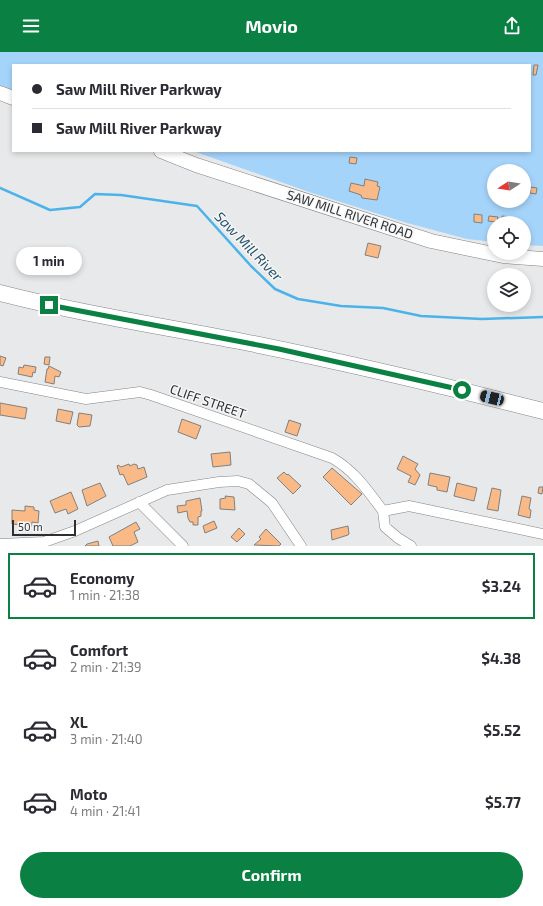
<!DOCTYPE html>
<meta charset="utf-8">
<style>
body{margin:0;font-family:"Exo 2",sans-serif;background:#f2f2f3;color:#2b2b33;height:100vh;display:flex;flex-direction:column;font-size:15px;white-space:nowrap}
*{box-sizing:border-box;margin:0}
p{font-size:13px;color:#7c7c81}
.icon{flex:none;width:22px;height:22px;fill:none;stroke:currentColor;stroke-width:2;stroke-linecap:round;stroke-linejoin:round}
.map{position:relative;height:494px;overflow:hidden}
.drawer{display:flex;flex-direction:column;background:#fff;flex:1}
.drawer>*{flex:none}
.top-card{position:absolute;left:12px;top:12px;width:519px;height:88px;border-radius:0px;box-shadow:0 2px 6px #0003;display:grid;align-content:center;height:88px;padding:0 20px;background:#fff}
.needle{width:26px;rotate:258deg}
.controls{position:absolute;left:487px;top:112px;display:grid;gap:8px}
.controls a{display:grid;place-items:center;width:44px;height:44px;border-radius:50%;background:#fff;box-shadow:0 2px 6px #0003;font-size:20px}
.scale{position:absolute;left:12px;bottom:10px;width:64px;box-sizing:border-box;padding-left:4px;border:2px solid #2f2f30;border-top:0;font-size:11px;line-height:14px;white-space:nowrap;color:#2f2f30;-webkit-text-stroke:3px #f5f6f7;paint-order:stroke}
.end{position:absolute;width:18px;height:18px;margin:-9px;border:5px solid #0b8043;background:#fff;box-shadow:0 0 0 2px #fff}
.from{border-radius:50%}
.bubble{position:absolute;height:28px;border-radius:14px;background:#fff;box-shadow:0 2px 6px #0003;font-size:13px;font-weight:700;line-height:28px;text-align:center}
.car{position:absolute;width:12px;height:24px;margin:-12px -6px;border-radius:5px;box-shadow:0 0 3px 1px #0007;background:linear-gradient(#222 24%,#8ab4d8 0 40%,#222 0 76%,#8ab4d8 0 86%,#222 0)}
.top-card b{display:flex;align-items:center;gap:14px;height:38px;font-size:15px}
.top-card b+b{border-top:1px solid #e1e1e2}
.top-card i{width:10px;height:10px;background:#2b2b33}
ul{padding:7px 0 0;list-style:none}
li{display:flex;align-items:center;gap:12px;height:66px;margin:0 8px 6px;padding:0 12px;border:2px solid transparent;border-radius:0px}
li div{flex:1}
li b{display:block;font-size:15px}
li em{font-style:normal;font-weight:700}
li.selected{border-color:#0b8043}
li>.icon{width:36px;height:36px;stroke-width:1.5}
.cta{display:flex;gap:8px;margin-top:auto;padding:8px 20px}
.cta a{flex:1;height:46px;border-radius:24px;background:#0b8043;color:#fff;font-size:16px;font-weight:700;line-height:46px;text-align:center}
header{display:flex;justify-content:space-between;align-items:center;height:52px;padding:0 20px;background:#0b8043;color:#fff;font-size:18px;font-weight:700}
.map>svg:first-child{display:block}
.green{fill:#a5d4fb;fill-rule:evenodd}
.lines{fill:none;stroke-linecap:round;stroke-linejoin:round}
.stream{stroke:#4bb3ea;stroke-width:2.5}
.building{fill:#f9ba87;stroke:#81807f}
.minor-casing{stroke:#838485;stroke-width:11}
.secondary-casing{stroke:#838485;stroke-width:15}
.trunk-casing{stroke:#838485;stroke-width:17}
.minor{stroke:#fff;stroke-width:10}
.secondary{stroke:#fff;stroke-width:14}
.trunk{stroke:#fff;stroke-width:16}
.route{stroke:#0b8043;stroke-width:5}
.labels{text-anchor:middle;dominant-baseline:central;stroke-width:3;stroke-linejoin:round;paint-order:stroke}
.street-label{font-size:13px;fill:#2f2f30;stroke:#f5f6f7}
.water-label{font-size:14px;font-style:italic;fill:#275269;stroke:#f5f6f7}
</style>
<header><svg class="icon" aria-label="menu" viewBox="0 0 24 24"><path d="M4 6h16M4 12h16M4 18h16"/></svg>Movio<svg class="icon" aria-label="share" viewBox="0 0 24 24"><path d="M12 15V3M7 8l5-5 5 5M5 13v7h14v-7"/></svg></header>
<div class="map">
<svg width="543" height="494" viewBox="0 0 543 494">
<rect width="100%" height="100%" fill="#e8e9ea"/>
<path class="green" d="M 0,0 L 543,0 L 543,194 L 524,193 L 524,171 L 494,171 L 494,190 L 467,187 L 407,171 L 309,140 L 193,99 L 530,99 L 530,13 L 13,13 L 13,38 L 0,34 ZM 494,119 L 524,119 L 524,149 L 494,149 Z"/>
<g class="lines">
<path class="stream" d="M 0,136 L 50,158 L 80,155 L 95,142 L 121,143 L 197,154 L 251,214 L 275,237 L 298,247 L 341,254 L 383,256 L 421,264 L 482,267 L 543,265"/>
</g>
<path class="building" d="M 534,13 L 538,13 L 536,23 L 533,23 Z
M 350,105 L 357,106 L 356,112 L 349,111 Z
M 513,113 L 515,115 L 518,114 L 520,118 L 512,119 L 510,116 Z
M 365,127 L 378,130 L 377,134 L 380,135 L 377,148 L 362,146 L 361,143 L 349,139 L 351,131 L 364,134 Z
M 531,135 L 537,136 L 536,142 L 530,141 Z
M 474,162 L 482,163 L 482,171 L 474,170 Z
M 489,164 L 498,165 L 497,170 L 488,169 Z
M 502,164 L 511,165 L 510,171 L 502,170 Z
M 368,191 L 381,194 L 378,206 L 365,203 Z
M 0,304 L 6,306 L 3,314 L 0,313 Z
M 45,305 L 50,305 L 49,313 L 44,312 Z
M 24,313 L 36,315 L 35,321 L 33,320 L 32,325 L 18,322 L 19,315 L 23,316 Z
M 49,314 L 61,320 L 59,325 L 55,324 L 54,332 L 45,330 L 47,317 L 48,317 Z
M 0,351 L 27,356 L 25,367 L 0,363 Z
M 58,357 L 73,360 L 70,372 L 56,369 Z
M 79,361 L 92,363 L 90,374 L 79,375 L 77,373 Z
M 182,367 L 201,374 L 196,387 L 178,380 Z
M 289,368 L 301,372 L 297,384 L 285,380 Z
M 230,400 L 231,413 L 213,415 L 211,402 Z
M 403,404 L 418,412 L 415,417 L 420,423 L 415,433 L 408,430 L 411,424 L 397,417 Z
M 129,412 L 130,414 L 134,412 L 137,413 L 138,417 L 144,415 L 147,425 L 128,433 L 123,422 L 120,423 L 117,414 L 118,413 L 121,415 Z
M 332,416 L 362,442 L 351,453 L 323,425 Z
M 284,420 L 287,423 L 288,422 L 301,434 L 293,442 L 277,426 Z
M 430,421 L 450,425 L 447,440 L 437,438 L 437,435 L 428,433 Z
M 100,431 L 106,444 L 87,454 L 82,438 Z
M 457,431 L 477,436 L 474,449 L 454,444 Z
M 539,435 L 543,435 L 542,442 L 538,441 Z
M 492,436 L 501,438 L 498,459 L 487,457 Z
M 71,440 L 78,457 L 68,462 L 66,457 L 55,461 L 50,449 Z
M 225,444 L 234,445 L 235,458 L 220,457 L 220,447 L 226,446 Z
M 522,444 L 531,446 L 529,457 L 531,458 L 530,466 L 518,463 Z
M 200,446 L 202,459 L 201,459 L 201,464 L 198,465 L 198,473 L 193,473 L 193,470 L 190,470 L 188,466 L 187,459 L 178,461 L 177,454 L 186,453 L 186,449 Z
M 25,454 L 34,455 L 34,458 L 39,459 L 38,471 L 32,470 L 32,474 L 12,472 L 12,458 L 25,459 Z
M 214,469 L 217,476 L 205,481 L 203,474 Z
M 136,470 L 140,477 L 134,480 L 138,490 L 130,494 L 113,494 L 109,485 Z
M 348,474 L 349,482 L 348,483 L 332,488 L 331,478 Z
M 239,476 L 245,482 L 237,490 L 231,485 Z
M 266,477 L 281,492 L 279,494 L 254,493 L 261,487 L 259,485 Z
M 98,489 L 99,494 L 85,494 L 87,492 Z"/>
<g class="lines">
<g class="minor-casing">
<path id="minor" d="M 0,330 L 86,347 L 140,340 L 151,343 L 332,406 C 355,419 367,438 383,459
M 139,450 L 183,494
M 0,492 L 44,490 L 75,479 L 167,438 L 219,430 L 238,429 L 249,432 L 272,451 L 301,494
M 411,494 L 398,486 L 385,475 L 383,459 L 409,454 L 543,482"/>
</g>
<g class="secondary-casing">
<path id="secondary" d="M 0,41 L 13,46
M 161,99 L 196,113 L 431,189 L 503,204 L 543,207"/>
</g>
<g class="trunk-casing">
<path id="trunk" d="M 0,241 C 82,262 166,275 249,291 C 348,311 445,334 543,359"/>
</g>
<use href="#minor" class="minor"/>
<use href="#secondary" class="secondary"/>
<use href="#trunk" class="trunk"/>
</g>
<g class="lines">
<path class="route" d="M 49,253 L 279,297 L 462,338"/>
</g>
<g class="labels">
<g class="street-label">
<text transform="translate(350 162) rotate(18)">SAW MILL RIVER ROAD</text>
<text transform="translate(208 349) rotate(19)">CLIFF STREET</text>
</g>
<g class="water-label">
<text transform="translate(249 194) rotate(46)">Saw Mill River</text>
</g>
</g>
</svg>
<div class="controls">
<a><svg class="needle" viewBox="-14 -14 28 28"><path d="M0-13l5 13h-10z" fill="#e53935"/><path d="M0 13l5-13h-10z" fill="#7c7c81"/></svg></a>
<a><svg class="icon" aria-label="locate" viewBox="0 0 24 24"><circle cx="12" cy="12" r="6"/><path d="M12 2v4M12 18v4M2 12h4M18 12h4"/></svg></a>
<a><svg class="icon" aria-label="layers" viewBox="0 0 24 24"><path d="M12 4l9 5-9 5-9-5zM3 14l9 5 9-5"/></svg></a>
</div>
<div class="scale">50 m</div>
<i class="end from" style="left:462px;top:338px"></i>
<i class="end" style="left:49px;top:253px"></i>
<div class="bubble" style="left:16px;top:195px;width:66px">1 min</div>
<i class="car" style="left:492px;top:346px;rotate:284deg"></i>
<div class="top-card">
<b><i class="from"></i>Saw Mill River Parkway</b>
<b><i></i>Saw Mill River Parkway</b>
</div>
</div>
<section class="drawer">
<ul>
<li class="selected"><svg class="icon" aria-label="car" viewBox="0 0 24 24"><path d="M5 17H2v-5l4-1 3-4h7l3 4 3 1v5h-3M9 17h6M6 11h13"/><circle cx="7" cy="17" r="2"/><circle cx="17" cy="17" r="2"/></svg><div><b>Economy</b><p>1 min · 21:38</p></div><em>$3.24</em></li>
<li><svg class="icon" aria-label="car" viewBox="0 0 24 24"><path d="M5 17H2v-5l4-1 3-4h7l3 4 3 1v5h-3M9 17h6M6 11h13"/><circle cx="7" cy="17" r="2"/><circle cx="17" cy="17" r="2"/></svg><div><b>Comfort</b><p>2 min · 21:39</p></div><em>$4.38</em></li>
<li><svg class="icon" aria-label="car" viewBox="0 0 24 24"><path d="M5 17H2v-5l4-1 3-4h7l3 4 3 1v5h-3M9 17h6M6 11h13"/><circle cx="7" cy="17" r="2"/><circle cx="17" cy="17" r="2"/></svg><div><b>XL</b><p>3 min · 21:40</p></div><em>$5.52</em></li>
<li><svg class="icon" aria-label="car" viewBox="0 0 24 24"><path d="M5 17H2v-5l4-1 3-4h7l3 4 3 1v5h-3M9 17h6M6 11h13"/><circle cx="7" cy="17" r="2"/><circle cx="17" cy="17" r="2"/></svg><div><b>Moto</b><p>4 min · 21:41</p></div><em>$5.77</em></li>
</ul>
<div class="cta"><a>Confirm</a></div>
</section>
